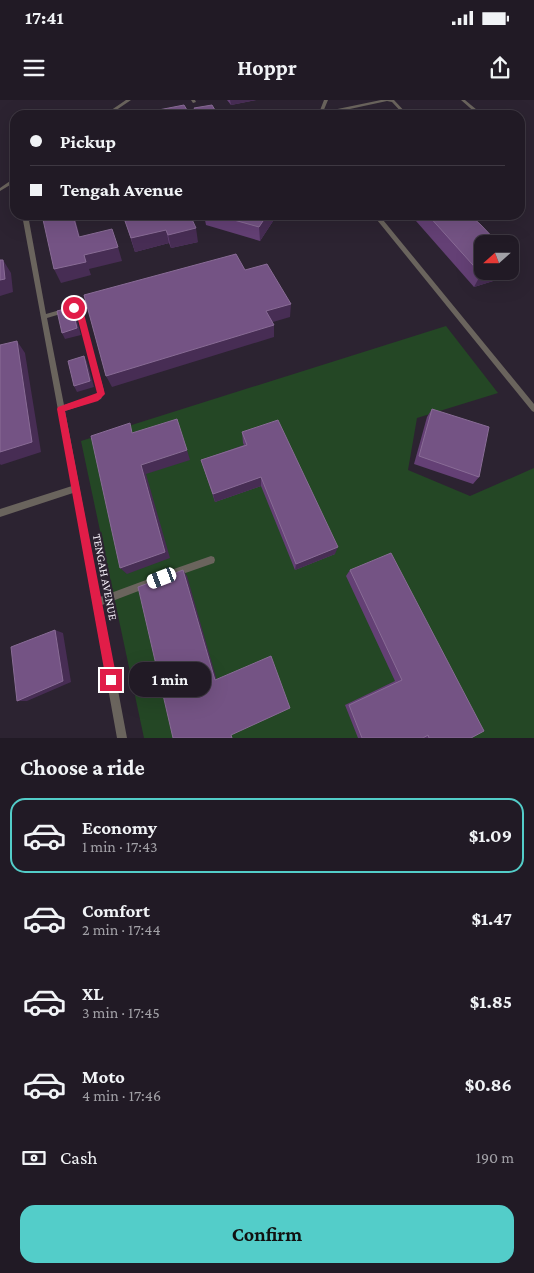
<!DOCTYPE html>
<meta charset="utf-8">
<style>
body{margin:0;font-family:"Crimson Pro",serif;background:#29232d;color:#f1f3f6;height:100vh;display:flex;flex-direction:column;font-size:19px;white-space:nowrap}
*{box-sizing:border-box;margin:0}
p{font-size:16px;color:#a2a1a7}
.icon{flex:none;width:28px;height:28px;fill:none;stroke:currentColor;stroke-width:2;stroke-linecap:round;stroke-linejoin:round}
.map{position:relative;height:638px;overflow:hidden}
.side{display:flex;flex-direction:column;background:#211a25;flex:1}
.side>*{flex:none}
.banner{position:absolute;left:10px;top:10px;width:515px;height:110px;border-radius:15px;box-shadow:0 5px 20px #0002,0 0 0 1px #3e3842;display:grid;align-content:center;height:110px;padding:0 20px;background:#211a25}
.needle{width:32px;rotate:249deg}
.buttons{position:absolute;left:474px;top:135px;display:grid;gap:10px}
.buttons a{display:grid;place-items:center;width:45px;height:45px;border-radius:10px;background:#211a25;box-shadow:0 5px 20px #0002,0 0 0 1px #3e3842;font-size:25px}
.end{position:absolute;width:22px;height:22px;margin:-11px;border:6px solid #e11d48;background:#fff;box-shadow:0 0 0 2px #fff}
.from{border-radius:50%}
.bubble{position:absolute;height:35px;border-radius:15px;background:#211a25;box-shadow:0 5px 20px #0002,0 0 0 1px #3e3842;font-size:16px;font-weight:700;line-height:35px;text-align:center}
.car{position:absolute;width:15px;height:30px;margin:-15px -8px;border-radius:6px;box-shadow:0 0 4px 1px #0007;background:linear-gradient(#fff 24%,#345 0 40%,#fff 0 76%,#345 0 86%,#fff 0)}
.banner b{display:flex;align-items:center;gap:18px;height:48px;font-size:19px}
.banner b+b{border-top:1px solid #3e3842}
.banner i{width:12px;height:12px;background:#f1f3f6}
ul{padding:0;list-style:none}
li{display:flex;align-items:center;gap:15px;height:75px;margin:0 10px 8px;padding:0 10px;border:2px solid transparent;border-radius:15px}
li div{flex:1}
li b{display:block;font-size:19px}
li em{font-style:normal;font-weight:700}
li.on{border-color:#53cdc9}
li>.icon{width:45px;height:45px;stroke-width:1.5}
h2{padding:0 20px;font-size:22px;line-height:60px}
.pay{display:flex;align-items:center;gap:12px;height:55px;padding:0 20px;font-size:19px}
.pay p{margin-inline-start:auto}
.button{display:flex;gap:10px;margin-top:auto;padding:10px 20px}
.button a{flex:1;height:58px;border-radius:15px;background:#53cdc9;color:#111;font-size:20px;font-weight:700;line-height:58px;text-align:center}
.status{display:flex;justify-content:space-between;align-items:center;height:35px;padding:0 25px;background:#211a25;direction:ltr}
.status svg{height:14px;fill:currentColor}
header{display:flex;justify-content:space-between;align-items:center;height:65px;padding:0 20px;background:#211a25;font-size:22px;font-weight:700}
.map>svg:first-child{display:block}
.green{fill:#244725}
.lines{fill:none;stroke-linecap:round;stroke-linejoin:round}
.lane{fill:#6a645d;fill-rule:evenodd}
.wall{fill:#644075}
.shaded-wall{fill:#472d54}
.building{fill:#745384;stroke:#896c96}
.route{fill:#e11d48}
.labels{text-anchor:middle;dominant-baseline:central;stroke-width:4.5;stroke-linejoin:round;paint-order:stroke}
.street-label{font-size:12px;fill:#f8f2fc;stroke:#2c2331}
</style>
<div class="status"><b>17:41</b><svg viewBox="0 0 49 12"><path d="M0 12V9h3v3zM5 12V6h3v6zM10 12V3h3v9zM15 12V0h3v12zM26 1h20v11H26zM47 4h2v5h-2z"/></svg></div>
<header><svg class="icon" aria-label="menu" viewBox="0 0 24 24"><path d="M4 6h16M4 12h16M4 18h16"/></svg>Hoppr<svg class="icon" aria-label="share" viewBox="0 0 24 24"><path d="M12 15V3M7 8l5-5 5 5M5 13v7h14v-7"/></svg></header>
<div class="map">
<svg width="534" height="638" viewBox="0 0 534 638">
<rect width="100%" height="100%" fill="#2c2331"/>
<path class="green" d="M 446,226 L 498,293 L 417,318 L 408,370 L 470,396 L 534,368 L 534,638 L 144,638 L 81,341 Z"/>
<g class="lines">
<path class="lane" d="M 126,0 L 131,0 L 109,15 L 104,15 Z
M 191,0 L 195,0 L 196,2 L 193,3 Z
M 324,0 L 328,0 L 323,12 L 381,0 L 394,0 L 408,15 L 404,15 L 392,2 L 387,1 L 322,15 L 318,15 L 317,14 L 319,13 Z
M 461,0 L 465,0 L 483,15 L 478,15 Z
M 13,79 L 15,79 L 15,82 L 0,91 L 0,88 Z
M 22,115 L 28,115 L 46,214 L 74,206 L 81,208 L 104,291 L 101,299 L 65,311 L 100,497 L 146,480 L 149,481 L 150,484 L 149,487 L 102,505 L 127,638 L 117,638 L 73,393 L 0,417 L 0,409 L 72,386 ZM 74,210 L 76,211 L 98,291 L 96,295 L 64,305 L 47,218 Z
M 190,115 L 196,115 L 197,118 L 196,119 L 192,119 Z
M 373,115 L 379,115 L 534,304 L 534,312 L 532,311 Z
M 211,456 L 214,457 L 215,460 L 214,463 L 174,477 L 171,476 L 170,473 L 171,470 Z"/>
</g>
<path class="wall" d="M 227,0 L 256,0 L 231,5 Z
M 150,115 L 198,142 L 171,148 L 169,143 L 135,152 L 125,121 Z
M 204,115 L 277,115 L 260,141 L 206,125 Z
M 418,115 L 470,115 L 517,163 L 509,176 L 474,187 L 416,121 Z
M 432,309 L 479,377 L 473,384 L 414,364 L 427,317 Z
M 242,332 L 335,454 L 295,470 L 261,386 L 215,402 L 201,360 L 244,345 L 243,343 Z
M 350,470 L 471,638 L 358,638 L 345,605 L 395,581 L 346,476 Z"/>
<path class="shaded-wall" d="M 230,0 L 256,0 L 231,5 Z
M 73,115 L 74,115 L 84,151 L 79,137 Z
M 267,115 L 277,115 L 260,141 L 259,127 Z
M 196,128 L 198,142 L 171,148 L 168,135 Z
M 166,130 L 169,143 L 135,152 L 131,138 Z
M 118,147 L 122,161 L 89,169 L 91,175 L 61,183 L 54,169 L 84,155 Z
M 3,160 L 11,173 L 13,192 L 0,196 L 0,180 Z
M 517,163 L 509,176 L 474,187 L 481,174 L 490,171 L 510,171 L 510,165 Z
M 291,204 L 290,217 L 266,224 L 266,211 Z
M 72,207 L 75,214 L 81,235 L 65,239 L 62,233 Z
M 274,225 L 274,237 L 112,287 L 106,276 Z
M 17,241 L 25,253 L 41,352 L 1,365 L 0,364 L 0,352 Z
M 84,256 L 87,262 L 94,287 L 77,292 L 74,286 Z
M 187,350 L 190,360 L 146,374 L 170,458 L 127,474 L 120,468 L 141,365 Z
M 261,377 L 261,386 L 215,402 L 213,394 Z
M 338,447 L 335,454 L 295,470 L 296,464 Z
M 183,470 L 187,476 L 217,581 L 215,580 Z
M 55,530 L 63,533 L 71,582 L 27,601 L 17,601 Z"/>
<path class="building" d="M 184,5 L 190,15 L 133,15 Z
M 212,5 L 218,15 L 198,15 L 194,8 Z
M 42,115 L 73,115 L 79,137 L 112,129 L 118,147 L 84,155 L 86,162 L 54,169 Z
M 150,115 L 190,115 L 196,128 L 168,135 L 166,130 L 131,138 L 125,121 Z
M 216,115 L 267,115 L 259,127 Z
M 428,115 L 470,115 L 481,125 L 499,144 L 482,144 L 482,171 L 490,171 L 481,174 Z
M 236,154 L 245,170 L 267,164 L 291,204 L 266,211 L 274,225 L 106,276 L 84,195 Z
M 510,156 L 517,163 L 510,165 Z
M 0,160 L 3,160 L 5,179 L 0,180 Z
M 72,207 L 77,228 L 62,233 L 57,211 Z
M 17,241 L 32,342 L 0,352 L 0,245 Z
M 84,256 L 90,281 L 74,286 L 68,261 Z
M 432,309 L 489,327 L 479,377 L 419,356 Z
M 177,319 L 187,350 L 141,365 L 165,452 L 120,468 L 91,336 L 130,323 L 132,333 Z
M 278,320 L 338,447 L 296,464 L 261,377 L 213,394 L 201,360 L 247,345 L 242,332 Z
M 391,453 L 484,631 L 471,638 L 429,638 L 428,635 L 423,638 L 362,638 L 349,605 L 402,580 L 350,470 Z
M 183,470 L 215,580 L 271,556 L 290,608 L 231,635 L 232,638 L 173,638 L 138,487 Z
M 55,530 L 63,581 L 17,601 L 11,547 Z"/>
<path class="route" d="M 74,206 L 83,210 L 105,294 L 98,301 L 65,311 L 117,580 L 115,584 L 111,585 L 107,584 L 106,580 L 57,309 L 58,307 L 97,293 L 76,212 L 71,208 Z"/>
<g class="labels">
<g class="street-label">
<text transform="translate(105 477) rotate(79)">TENGAH AVENUE</text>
</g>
</g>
</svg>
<div class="buttons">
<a><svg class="needle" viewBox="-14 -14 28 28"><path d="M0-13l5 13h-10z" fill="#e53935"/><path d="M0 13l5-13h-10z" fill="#a2a1a7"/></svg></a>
</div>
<i class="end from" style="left:74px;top:208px"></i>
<i class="end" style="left:111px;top:580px"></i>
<div class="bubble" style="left:129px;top:562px;width:82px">1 min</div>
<i class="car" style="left:162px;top:478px;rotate:249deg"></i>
<div class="banner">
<b><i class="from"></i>Pickup</b>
<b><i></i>Tengah Avenue</b>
</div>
</div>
<section class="side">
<h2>Choose a ride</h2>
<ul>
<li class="on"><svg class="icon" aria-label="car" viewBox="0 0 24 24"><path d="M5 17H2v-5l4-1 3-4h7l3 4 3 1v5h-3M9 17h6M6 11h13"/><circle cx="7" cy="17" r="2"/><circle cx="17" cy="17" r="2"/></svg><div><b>Economy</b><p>1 min · 17:43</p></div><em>$1.09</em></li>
<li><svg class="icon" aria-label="car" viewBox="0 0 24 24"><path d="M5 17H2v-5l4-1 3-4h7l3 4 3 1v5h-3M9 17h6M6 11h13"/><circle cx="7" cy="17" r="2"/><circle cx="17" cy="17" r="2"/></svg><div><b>Comfort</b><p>2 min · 17:44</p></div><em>$1.47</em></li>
<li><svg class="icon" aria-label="car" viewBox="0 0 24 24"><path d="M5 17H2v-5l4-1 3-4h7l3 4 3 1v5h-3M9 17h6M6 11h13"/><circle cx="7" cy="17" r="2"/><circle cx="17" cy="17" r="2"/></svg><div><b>XL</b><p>3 min · 17:45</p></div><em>$1.85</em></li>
<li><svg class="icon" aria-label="car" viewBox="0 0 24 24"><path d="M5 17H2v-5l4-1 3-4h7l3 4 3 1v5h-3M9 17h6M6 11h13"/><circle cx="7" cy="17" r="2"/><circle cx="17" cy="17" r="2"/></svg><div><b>Moto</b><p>4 min · 17:46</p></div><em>$0.86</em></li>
</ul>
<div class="pay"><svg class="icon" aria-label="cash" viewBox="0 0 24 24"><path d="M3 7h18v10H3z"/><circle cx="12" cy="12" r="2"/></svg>Cash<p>190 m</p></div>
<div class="button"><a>Confirm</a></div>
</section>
